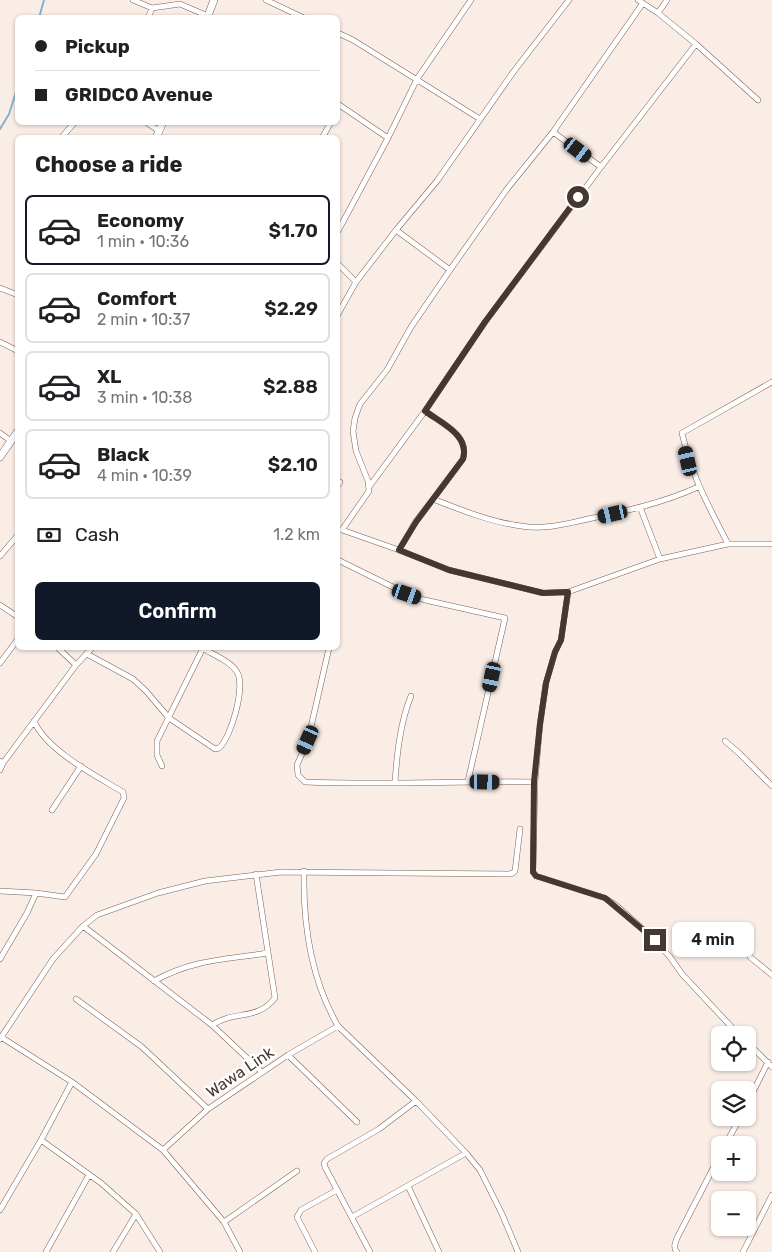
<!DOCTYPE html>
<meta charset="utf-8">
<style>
body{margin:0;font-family:Rubik,sans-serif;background:#f6f6f6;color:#202124;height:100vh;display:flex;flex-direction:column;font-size:19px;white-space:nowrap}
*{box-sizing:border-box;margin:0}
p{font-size:16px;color:#757577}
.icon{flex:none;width:28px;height:28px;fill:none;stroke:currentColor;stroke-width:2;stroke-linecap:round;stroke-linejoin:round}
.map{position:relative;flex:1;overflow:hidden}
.drawer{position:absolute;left:15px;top:135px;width:325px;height:515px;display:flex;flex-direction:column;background:#fff;border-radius:8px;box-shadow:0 1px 4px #0004}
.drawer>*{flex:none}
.guide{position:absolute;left:15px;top:15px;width:325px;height:110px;border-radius:8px;box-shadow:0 1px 4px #0004;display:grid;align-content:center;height:110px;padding:0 20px;background:#fff}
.buttons{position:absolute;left:711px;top:1026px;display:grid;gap:10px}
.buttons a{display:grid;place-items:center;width:45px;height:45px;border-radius:8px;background:#fff;box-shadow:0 1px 4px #0004;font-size:25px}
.end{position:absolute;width:22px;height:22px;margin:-11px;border:6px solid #453832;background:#fff;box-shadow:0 0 0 2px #fff}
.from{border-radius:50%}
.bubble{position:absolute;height:35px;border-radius:8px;background:#fff;box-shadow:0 1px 4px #0004;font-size:16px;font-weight:600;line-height:35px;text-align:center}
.car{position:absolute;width:15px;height:30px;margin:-15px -8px;border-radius:6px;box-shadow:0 0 4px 1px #0007;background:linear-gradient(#222 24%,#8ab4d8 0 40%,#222 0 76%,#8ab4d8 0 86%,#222 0)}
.guide b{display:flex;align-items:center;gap:18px;height:48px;font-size:19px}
.guide b+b{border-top:1px solid #e0e0e0}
.guide i{width:12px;height:12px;background:#202124}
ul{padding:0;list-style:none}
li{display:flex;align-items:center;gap:15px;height:70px;margin:0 10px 8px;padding:0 10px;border:2px solid #e0e0e0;border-radius:8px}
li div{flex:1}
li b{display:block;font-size:19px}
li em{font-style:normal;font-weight:600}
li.current{border-color:#111827}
li>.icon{width:45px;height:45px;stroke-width:1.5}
h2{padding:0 20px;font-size:22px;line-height:60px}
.pay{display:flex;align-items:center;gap:12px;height:55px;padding:0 20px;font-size:19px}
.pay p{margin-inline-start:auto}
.cta{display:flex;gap:10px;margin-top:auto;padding:10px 20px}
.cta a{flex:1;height:58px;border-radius:8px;background:#111827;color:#fff;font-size:20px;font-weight:600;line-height:58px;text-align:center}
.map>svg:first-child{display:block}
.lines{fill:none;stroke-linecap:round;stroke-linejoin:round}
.stream{stroke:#83b3d1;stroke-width:2}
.street-casing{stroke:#7c6052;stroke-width:6}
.secondary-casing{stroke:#7c6052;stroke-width:8}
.street{stroke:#fff;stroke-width:5}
.secondary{stroke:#fff;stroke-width:7}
.route{stroke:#453832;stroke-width:6}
.labels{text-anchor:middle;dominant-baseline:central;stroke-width:5;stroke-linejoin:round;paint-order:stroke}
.street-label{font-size:16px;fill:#453832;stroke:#fff}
</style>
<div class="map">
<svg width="772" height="1252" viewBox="0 0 772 1252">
<rect width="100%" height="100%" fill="#faede6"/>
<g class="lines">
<path class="stream" d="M 39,18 L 44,0
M 0,129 L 9,114 L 18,86"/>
<g class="street-casing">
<path id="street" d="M 133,0 L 152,8 L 180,4 L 208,16
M 266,0 L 304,18
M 638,0 L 658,13 L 667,0
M 148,18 L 152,8
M 338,33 L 353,40 L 480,119
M 696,44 L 758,100
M 338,104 L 388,138
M 146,122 L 159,131
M 553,132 L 601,167 L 696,44 L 658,13
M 61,138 L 75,122
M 322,138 L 331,122
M 338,231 L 388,138 L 417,79 L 471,0
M 338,264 L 356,282
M 450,270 L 507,189 L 553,132 L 643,3
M 0,288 L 18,295
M 338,314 L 356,282 L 396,230 L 437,181 L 514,71 L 569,0
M 0,342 L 18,351
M 425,411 C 442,423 470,435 463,459 L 433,499
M 0,433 L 11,441
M 338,485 L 340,482
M 369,487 L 425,411 L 485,322 L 601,167
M 640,507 L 660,559
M 338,530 L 342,530 L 369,491 L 368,481 L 356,451 L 353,431 L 355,418 L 360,404 L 387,370 L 411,327 L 450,270 L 396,230
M 342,530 L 399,550 L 449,570 L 543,593 L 568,592 L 660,559 L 728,544 L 772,544
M 728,544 C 708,505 692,477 682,433 L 772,382
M 399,550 L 416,521 L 433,499 C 461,510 491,522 521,526 C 544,530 566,524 588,519 C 626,511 663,503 698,487
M 0,556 L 18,535
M 338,560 L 407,594 L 425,600 L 505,618 L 468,781
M 568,592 L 561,640 L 555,652 L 546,683 L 540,724 L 535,782 L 533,872 L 536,876 L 605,898 L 617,906 L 655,940 L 670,957 L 682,974 L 739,1035
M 0,605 L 18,617
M 58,648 L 76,665 L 92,648
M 329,648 L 308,740 L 297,765 L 298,775 L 305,782 C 382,785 458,781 535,782
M 87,654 L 133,679 L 146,691 L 169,718 L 215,749 L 219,748 C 231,738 246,686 237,672 C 230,661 214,655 202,648
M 0,663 L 18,639
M 725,741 L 739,753 L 772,786
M 0,761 L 3,763 L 76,665
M 162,766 L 157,755 L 157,741 L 203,648
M 0,770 L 3,763
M 395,782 C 397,754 400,723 411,696
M 52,810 L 81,766
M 304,871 C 303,924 311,980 338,1026 L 416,1101 L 466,1153 L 480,1170 L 502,1214 L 518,1252
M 0,891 L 36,893 L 65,897 L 96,854 L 124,798 L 123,792 C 96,776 46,750 34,721
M 83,926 L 212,1025 L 262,1072
M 750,957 L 772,975
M 0,959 L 27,913 L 36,893
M 154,981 C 194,959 224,960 267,953
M 76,999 L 142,1047 L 208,1109
M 212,1025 C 235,1010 257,1021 275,998 L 256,874
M 1,1037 L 72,1082 L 163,1150 L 224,1222 L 240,1252
M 0,1039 L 53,959 L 83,926 L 97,915 L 158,893 L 205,881 L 281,872 L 509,874 L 513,873 L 515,871 L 520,829
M 748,1043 L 772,1067
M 288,1055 L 357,1122
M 748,1102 L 768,1062
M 41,1140 L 101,1183 L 136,1214 L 160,1252
M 725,1145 L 740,1118
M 163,1150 L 208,1109 L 288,1055 L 338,1026
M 408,1186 L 439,1252
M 0,1210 L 41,1140 L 72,1082
M 352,1217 L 466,1153
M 224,1222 L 297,1171
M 46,1252 L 89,1175
M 113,1252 L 136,1214
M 315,1252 L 297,1217 L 301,1210 L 337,1190
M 370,1252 L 325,1167 L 324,1163 L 327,1159 L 379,1129 L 416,1101
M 677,1252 C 673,1248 675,1243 677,1238 L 720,1155
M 743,1252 L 772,1195"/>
</g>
<g class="secondary-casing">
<path id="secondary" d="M 207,18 L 214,0
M 156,138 L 163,122
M 0,457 L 18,431"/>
</g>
<use href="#street" class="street"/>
<use href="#secondary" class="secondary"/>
</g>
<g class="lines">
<path class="route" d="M 578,197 L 485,322 L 425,411 C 441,423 470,435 463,459 L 416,522 L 399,550 L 449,570 L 543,593 L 568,592 L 561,640 L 555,652 L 546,683 L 540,724 L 534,782 L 533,872 L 536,876 L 605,898 L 655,940"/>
</g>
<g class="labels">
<g class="street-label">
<text transform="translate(240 1072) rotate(-34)">Wawa Link</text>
</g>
</g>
</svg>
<div class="buttons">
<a><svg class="icon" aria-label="locate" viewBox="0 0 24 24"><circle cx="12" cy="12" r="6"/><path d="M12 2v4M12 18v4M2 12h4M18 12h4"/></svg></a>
<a><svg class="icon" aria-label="layers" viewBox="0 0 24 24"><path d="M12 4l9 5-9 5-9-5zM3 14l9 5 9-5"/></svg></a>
<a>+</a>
<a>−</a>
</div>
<i class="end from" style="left:578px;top:197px"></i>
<i class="end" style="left:655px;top:940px"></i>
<div class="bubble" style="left:672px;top:922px;width:82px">4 min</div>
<i class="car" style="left:578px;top:150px;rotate:127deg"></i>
<i class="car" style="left:688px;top:461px;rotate:347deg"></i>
<i class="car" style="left:613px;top:514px;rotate:257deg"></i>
<i class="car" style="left:407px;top:594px;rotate:109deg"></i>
<i class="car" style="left:492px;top:677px;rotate:192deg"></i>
<i class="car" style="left:308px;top:740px;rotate:204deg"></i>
<i class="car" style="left:485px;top:782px;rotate:91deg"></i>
<div class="guide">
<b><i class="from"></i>Pickup</b>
<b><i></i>GRIDCO Avenue</b>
</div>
<section class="drawer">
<h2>Choose a ride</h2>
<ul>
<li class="current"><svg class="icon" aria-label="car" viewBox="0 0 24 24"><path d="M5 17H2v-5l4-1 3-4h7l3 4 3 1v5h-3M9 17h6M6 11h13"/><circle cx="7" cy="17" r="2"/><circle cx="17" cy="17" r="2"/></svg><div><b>Economy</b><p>1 min · 10:36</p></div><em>$1.70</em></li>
<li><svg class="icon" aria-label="car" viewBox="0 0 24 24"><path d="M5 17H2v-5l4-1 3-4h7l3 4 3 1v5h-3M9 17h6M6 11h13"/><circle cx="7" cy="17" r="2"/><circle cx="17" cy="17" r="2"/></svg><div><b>Comfort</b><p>2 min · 10:37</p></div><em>$2.29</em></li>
<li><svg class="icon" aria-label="car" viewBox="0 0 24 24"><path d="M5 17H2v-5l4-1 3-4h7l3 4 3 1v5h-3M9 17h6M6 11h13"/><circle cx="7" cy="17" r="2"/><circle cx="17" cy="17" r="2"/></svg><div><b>XL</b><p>3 min · 10:38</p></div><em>$2.88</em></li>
<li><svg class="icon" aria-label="car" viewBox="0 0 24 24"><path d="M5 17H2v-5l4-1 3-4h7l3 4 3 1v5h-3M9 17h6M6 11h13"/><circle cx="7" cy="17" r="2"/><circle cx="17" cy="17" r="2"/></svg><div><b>Black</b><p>4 min · 10:39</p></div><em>$2.10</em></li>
</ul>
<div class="pay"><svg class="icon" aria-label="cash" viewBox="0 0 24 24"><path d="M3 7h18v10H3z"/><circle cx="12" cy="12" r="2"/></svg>Cash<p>1.2 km</p></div>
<div class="cta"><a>Confirm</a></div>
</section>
</div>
